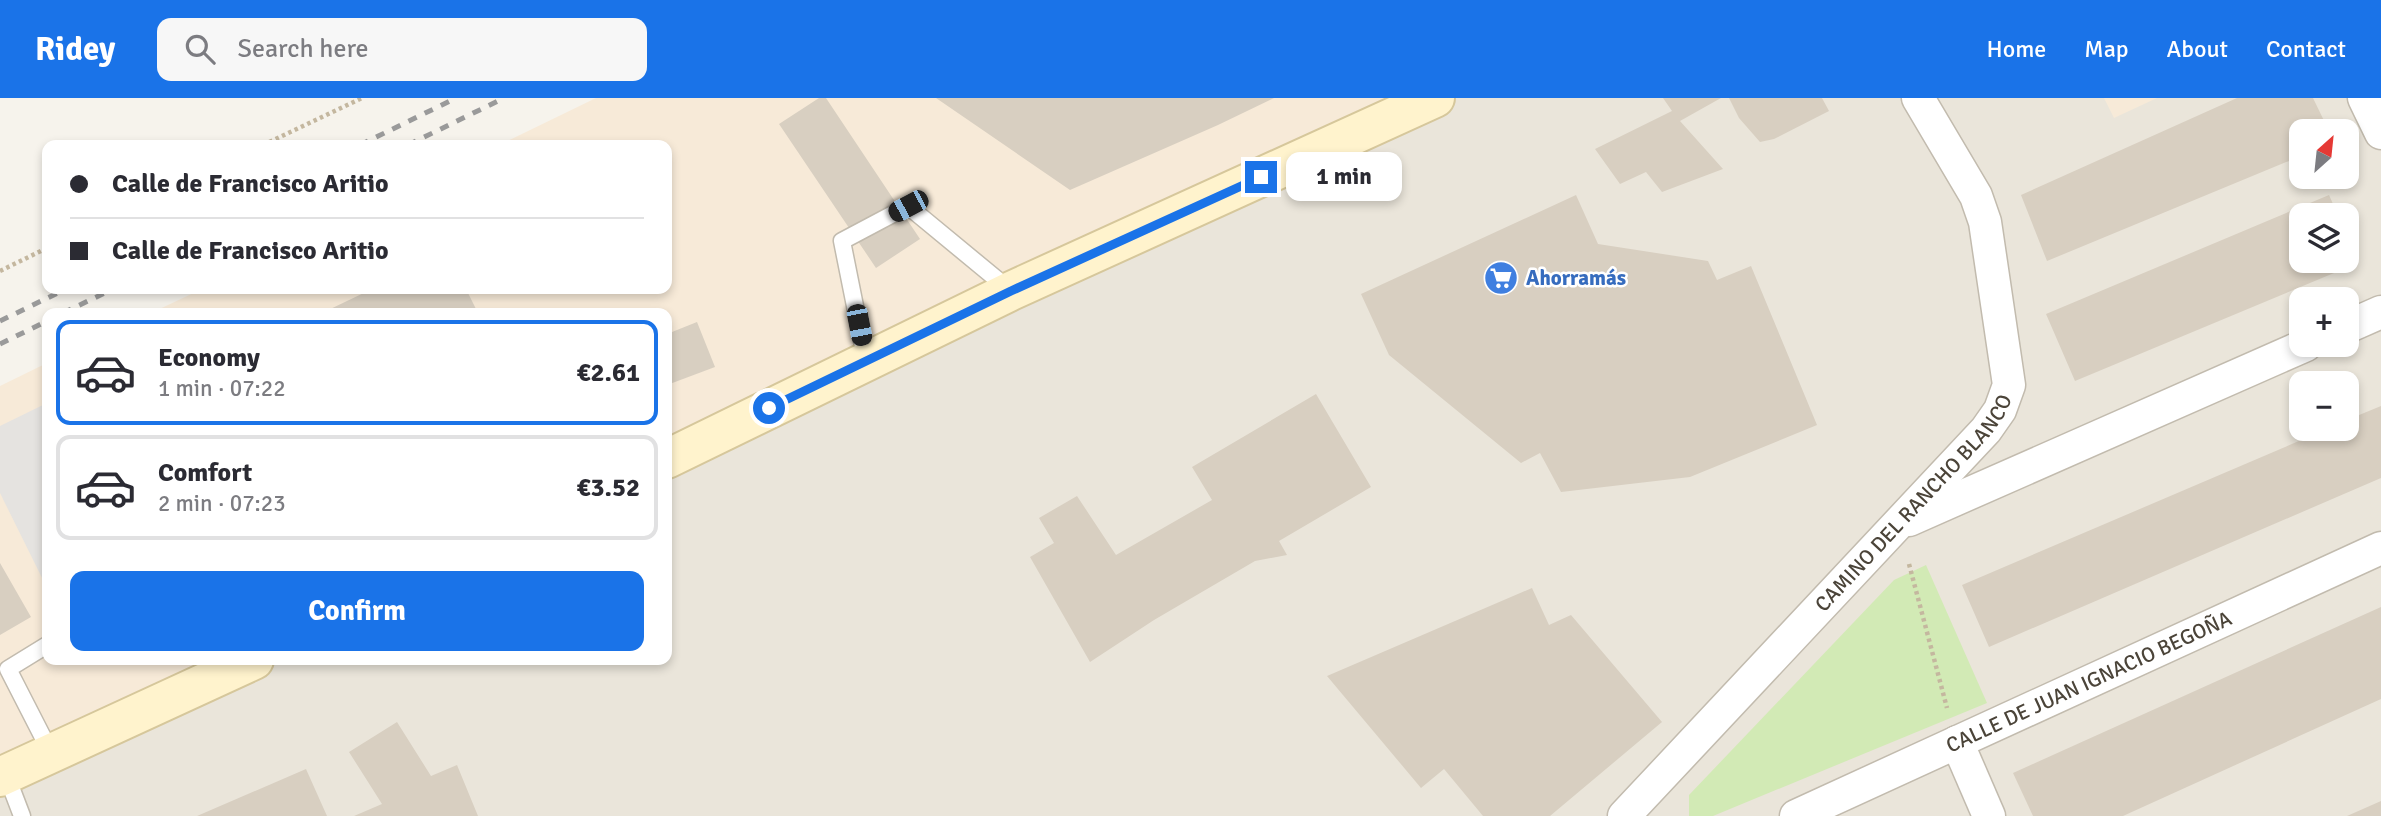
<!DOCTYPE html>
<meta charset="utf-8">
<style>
body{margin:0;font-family:Signika,sans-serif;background:#f7f7f7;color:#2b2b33;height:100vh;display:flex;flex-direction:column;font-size:26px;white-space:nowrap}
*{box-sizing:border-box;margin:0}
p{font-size:23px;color:#7c7c81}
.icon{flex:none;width:38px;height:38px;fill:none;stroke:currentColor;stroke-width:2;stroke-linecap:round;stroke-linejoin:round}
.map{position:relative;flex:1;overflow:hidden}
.sheet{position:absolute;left:42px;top:210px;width:630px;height:357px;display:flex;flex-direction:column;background:#fff;border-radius:14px;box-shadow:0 4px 10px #0003}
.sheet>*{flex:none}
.guide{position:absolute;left:42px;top:42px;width:630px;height:154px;border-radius:14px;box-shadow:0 4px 10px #0003;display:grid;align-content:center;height:154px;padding:0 28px;background:#fff}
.needle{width:46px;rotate:27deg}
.tools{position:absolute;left:2289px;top:21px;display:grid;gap:14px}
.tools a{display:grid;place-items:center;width:70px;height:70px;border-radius:14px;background:#fff;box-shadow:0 4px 10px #0003;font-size:35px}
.end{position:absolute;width:32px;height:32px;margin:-16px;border:9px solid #1a73e8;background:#fff;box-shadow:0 0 0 4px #fff}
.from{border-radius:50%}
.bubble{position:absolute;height:49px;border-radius:14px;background:#fff;box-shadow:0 4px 10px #0003;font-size:23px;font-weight:700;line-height:49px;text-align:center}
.car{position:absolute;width:21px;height:42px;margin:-21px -10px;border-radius:9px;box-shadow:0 0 5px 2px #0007;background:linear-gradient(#222 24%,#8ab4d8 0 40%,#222 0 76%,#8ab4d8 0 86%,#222 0)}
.guide b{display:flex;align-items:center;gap:24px;height:66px;font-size:26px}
.guide b+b{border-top:2px solid #e1e1e2}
.guide i{width:18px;height:18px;background:#2b2b33}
ul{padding:12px 0 0;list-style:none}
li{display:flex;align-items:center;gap:21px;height:105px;margin:0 14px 10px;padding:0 14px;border:4px solid #e1e1e2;border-radius:14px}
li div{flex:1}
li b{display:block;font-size:26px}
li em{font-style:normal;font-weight:700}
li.on{border-color:#1a73e8}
li>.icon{width:63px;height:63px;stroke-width:1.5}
.action{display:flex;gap:14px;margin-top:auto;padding:14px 28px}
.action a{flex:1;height:80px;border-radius:14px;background:#1a73e8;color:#fff;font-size:28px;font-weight:700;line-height:80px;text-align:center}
header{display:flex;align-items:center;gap:42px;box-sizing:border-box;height:98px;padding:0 35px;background:#1a73e8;color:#fff}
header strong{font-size:33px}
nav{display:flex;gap:38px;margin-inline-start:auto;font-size:24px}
.search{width:490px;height:63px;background:#f7f7f7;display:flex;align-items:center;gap:18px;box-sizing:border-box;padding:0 24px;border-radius:14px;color:#7c7c81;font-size:26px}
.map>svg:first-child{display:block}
.residential{fill:#eae5da;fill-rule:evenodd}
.commercial{fill:#f7ead8}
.green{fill:#d2eab5}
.parking{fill:#e5e3e0}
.building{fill:#d8cfc1}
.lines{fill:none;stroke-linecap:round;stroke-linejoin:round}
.lane-casing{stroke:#c2bbae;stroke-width:19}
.street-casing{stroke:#c2bbae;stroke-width:35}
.secondary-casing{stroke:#d6c79b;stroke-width:42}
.path{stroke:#c4b79f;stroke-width:4.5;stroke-dasharray:3.5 3.5;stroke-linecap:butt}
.lane{stroke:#fff;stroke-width:16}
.street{stroke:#fff;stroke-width:32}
.secondary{stroke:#fff3cd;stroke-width:38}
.rail{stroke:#9a9a9a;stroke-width:5;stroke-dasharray:9 9;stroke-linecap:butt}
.route{stroke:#1a73e8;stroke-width:9}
.labels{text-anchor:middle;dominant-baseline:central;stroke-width:5;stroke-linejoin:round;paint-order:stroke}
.shop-label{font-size:21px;font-weight:bold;fill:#366cbe;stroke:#fff;text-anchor:start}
.street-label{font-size:21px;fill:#4b4439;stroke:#fff}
</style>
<header>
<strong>Ridey</strong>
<div class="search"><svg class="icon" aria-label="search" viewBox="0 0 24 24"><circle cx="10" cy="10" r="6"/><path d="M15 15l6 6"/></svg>Search here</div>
<nav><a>Home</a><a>Map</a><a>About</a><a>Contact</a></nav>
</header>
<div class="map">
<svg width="2381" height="718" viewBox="0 0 2381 718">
<rect width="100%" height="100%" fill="#f6f3ec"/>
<path class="residential" d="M 1441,0 L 2381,0 L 2381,718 L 0,718 L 0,680 L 254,562 L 667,562 L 667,367 ZM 2301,33 L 2347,33 L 2347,79 L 2301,79 ZM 2301,117 L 2347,117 L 2347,163 L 2301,163 ZM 2301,201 L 2347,201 L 2347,247 L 2301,247 ZM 2301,285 L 2347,285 L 2347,331 L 2301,331 Z"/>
<path class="commercial" d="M 596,0 L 1430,0 L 667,356 L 667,215 L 151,215 L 202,191 L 667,191 L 667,47 L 499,47 Z
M 2104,0 L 2157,0 L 2114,20 Z
M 47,265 L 47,562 L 243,562 L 0,679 L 0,288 Z"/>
<path class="green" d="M 1926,467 L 1987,605 L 1713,718 L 1689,718 L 1689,697 L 1894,482 Z"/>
<path class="parking" d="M 47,305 L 47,490 L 0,395 L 0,328 Z"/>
<path class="building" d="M 819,0 L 826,0 L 920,141 L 876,170 L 779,26 Z
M 936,0 L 1274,0 L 1218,27 L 1070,92 Z
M 1663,0 L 1721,0 L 1680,23 L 1723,71 L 1662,94 L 1646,74 L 1620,86 L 1595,51 L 1672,13 Z
M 1729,0 L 1822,0 L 1829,13 L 1774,41 L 1760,44 L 1739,20 Z
M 2237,0 L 2313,0 L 2329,33 L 2301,33 L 2301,58 L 2047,163 L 2021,97 Z
M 1576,97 L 1598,146 L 1708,163 L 1717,182 L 1751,168 L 1817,327 L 1690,379 L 1561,394 L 1540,355 L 1521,365 L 1389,257 L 1361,196 Z
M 2329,97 L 2338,117 L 2301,117 L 2301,163 L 2347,163 L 2347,138 L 2358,165 L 2075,283 L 2046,216 Z
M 372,191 L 466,191 L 478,215 L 322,215 Z
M 697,224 L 715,269 L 667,287 L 667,236 Z
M 1316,296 L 1371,389 L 1279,443 L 1287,457 L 1255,463 L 1154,522 L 1090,564 L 1030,459 L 1054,445 L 1039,420 L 1077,398 L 1116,457 L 1212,402 L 1192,369 Z
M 2381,308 L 2381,380 L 1989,549 L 1962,487 L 2327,331 L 2347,331 L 2347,322 Z
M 0,465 L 31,519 L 0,537 Z
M 1532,490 L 1549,527 L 1571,517 L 1662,624 L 1550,718 L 1483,718 L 1444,671 L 1421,690 L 1327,578 Z
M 2381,509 L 2381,601 L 2123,718 L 2033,718 L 2013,675 Z
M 397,624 L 431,678 L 457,667 L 478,718 L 354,718 L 382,706 L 349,654 Z
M 306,671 L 327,718 L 197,718 Z
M 2381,703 L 2381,718 L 2347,718 Z"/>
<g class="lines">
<g class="lane-casing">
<path id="lane" d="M 866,263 L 842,143 L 908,108 L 1011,193
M 47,547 L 8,571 L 51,655
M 6,676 L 22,718"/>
</g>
<g class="street-casing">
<g id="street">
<path d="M 2364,0 L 2381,35"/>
<path d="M 2347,229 L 2381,214"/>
<path d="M 1909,422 L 2306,247"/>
<path d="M 1957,644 L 1989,718"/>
<path id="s1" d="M 1624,718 L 1986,332 L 2000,312 L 2009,287 L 1985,124 L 1976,98 L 1918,0"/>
<path id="s2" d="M 1796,718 L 2381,450"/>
</g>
</g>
<g class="secondary-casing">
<path id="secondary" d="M 667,361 L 1011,193 L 1435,0
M 0,679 L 254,562"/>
</g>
<path class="path" d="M 263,47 L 362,0
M 0,173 L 47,150
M 1909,466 L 1947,610"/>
<use href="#lane" class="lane"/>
<use href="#street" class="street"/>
<use href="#secondary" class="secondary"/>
<path class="rail" d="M 360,47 L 456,0
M 408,47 L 504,0
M 63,215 L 113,191
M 0,223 L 66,191
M 0,246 L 47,223"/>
</g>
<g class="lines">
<path class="route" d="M 769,310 L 1011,193 L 1261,79"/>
</g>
<defs>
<g id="supermarket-disc" transform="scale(1.75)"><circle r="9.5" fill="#3f7fe0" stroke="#fff"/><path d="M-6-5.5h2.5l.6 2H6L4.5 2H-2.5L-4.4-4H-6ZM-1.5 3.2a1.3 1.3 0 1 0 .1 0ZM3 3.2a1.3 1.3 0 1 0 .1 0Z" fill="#fff"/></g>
</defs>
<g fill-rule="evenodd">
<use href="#supermarket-disc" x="1501" y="180"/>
</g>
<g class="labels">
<g class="shop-label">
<text x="1526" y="180">Ahorramás</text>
</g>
<g class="street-label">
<text stroke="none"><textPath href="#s1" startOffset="427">CAMINO DEL RANCHO BLANCO</textPath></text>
<text stroke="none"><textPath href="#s2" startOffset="322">CALLE DE JUAN IGNACIO BEGOÑA</textPath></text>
</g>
</g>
</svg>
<div class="tools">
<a><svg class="needle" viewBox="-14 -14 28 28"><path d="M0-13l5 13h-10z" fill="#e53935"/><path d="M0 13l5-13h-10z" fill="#7c7c81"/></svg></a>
<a><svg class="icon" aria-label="layers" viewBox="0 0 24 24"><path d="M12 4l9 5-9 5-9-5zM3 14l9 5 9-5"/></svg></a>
<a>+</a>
<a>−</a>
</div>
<i class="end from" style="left:769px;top:310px"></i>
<i class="end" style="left:1261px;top:79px"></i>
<div class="bubble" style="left:1286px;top:54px;width:116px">1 min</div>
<i class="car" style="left:908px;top:108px;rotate:242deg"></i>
<i class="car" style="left:859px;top:227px;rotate:169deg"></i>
<div class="guide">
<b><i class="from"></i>Calle de Francisco Aritio</b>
<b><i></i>Calle de Francisco Aritio</b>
</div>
<section class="sheet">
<ul>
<li class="on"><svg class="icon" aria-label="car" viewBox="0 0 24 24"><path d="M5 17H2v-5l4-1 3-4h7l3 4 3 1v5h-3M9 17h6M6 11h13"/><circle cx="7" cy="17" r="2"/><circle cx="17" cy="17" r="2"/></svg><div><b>Economy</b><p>1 min · 07:22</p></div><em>€2.61</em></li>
<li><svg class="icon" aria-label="car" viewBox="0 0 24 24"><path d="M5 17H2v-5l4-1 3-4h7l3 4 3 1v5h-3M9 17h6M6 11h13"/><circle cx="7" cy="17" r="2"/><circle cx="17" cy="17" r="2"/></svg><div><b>Comfort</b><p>2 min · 07:23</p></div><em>€3.52</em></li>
</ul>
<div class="action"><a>Confirm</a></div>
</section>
</div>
